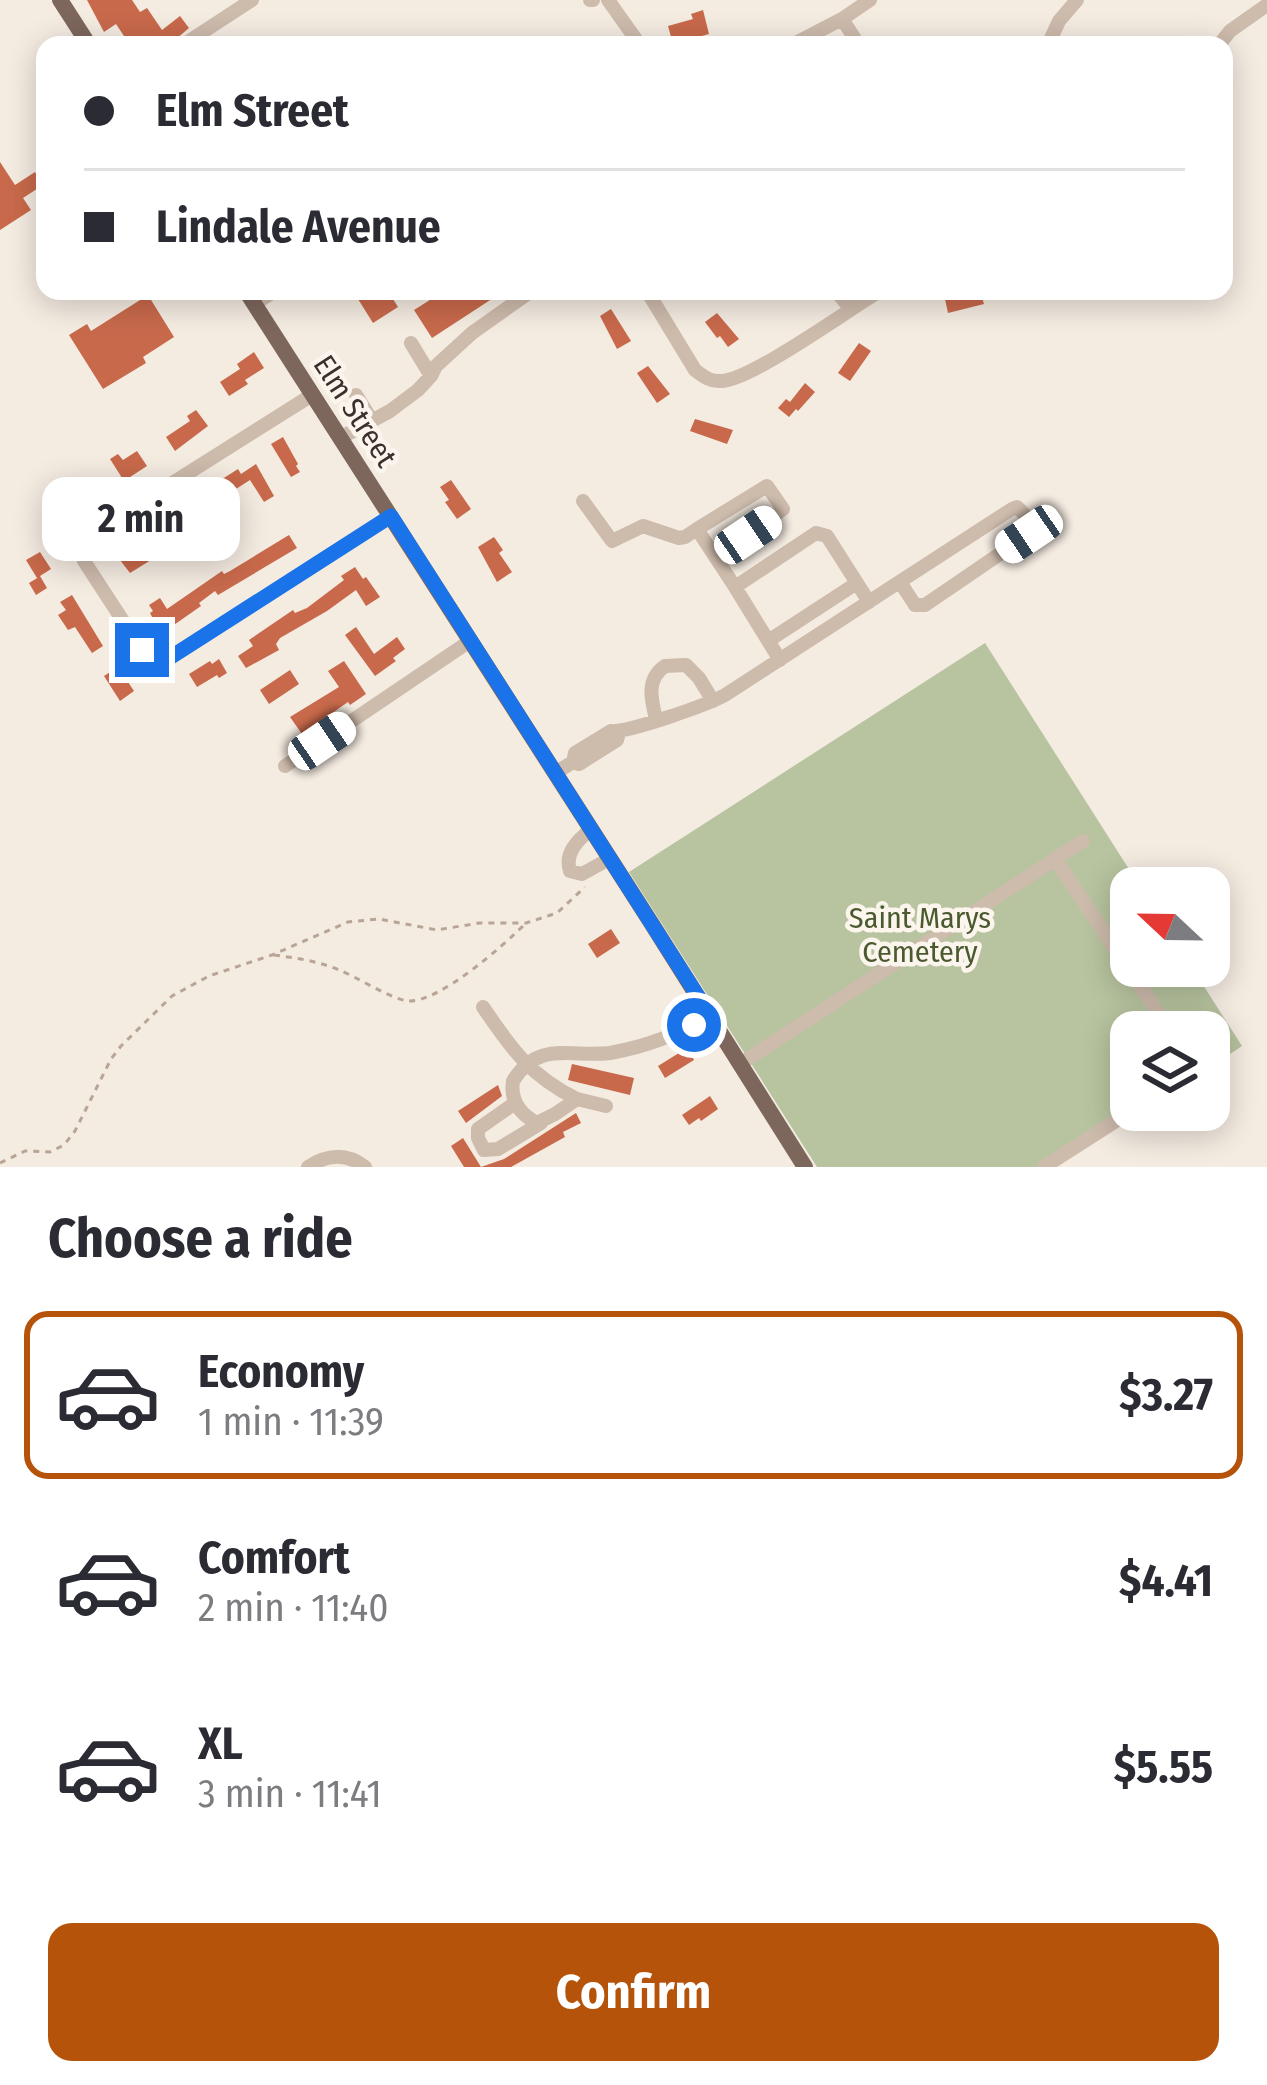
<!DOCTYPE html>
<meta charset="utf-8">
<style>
body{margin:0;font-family:"Fira Sans Condensed",sans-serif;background:#f7f7f7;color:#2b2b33;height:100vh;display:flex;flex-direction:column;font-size:45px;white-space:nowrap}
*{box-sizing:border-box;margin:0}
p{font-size:39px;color:#7c7c81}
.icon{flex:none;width:66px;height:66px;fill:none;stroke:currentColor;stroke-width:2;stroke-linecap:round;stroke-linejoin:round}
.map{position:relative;height:1167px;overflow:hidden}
.panel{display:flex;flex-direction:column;background:#fff;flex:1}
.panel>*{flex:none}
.top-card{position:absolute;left:36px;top:36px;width:1197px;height:264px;border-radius:24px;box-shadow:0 6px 30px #0003;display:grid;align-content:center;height:264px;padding:0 48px;background:#fff}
.needle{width:78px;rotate:292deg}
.controls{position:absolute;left:1110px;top:867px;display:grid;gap:24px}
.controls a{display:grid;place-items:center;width:120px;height:120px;border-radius:24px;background:#fff;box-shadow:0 6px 30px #0003;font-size:60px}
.end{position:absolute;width:54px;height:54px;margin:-27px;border:15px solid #1a73e8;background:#fff;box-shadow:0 0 0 6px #fff}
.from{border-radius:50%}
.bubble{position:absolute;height:84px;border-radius:24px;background:#fff;box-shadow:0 6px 30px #0003;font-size:39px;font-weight:700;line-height:84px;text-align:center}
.car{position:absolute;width:36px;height:72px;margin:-36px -18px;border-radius:15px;box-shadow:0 0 9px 3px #0007;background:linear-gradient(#fff 24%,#345 0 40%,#fff 0 76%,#345 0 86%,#fff 0)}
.top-card b{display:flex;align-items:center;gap:42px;height:114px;font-size:45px}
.top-card b+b{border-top:3px solid #e1e1e2}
.top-card i{width:30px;height:30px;background:#2b2b33}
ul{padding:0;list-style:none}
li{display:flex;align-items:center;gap:36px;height:168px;margin:0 24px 18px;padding:0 24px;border:6px solid transparent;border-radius:24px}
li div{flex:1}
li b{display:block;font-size:45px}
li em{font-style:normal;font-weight:700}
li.selected{border-color:#b45309}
li>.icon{width:108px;height:108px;stroke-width:1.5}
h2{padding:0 48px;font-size:54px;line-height:144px}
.cta{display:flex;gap:24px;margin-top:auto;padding:24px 48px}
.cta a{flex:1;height:138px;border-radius:24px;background:#b45309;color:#fff;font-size:48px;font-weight:700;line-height:138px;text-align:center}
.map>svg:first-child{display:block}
.green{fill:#b8c4a0}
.building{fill:#c8694b}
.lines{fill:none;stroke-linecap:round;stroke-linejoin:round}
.path{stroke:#b9a596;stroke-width:3;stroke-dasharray:6 6;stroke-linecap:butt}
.minor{stroke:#cdbbac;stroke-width:14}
.major{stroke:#7d675c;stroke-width:16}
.route{stroke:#1a73e8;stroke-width:15}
.labels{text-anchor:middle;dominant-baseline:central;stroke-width:9;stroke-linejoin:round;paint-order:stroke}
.street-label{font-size:30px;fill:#3b302b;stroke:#fbf5ee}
.park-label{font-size:30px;fill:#4a5a2e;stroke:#fbf5ee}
</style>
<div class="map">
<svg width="1267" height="1167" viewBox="0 0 1267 1167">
<rect width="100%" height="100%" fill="#f4ebe1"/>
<path class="green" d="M 985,643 L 1141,888 L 1131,888 L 1131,966 L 1191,966 L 1242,1046 L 1209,1068 L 1209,1032 L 1131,1032 L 1131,1110 L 1143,1110 L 1054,1167 L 817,1167 L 629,872 Z"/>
<path class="building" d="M 87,0 L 132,0 L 140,12 L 147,8 L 162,30 L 180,16 L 189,28 L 169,45 L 130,45 L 116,24 L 104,32 Z
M 703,10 L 709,34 L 673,44 L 668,26 L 693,19 L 691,14 Z
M 0,162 L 15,185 L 35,172 L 43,185 L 23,198 L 31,210 L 0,230 Z
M 353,291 L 388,291 L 398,307 L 373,323 Z
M 444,291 L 504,291 L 432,338 L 414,310 Z
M 976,291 L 980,291 L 984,304 L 948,313 L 945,299 Z
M 148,295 L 174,337 L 143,357 L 146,363 L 103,389 L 69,335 L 87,324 L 91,331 Z
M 611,309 L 631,341 L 617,349 L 600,316 Z
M 717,313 L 739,339 L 728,347 L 720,336 L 717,338 L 705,322 Z
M 859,343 L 871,351 L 850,381 L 838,373 Z
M 254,352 L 264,368 L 245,380 L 248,384 L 229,396 L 220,382 L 240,369 L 237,364 Z
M 648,366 L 670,394 L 657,403 L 637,373 Z
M 805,383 L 815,392 L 798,411 L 796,409 L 789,417 L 778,408 L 786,399 L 790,402 Z
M 196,410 L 208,426 L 175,451 L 166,437 L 190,421 L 187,416 Z
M 695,419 L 733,430 L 727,444 L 690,431 Z
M 283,437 L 298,464 L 296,466 L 300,472 L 291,477 L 271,444 Z
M 137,451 L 147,466 L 124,481 L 110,459 L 118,454 L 123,460 Z
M 256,464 L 274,496 L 264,502 L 250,480 L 225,496 L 216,483 L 238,469 L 241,474 Z
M 451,480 L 471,509 L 457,519 L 445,502 L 449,500 L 440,487 Z
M 187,499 L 194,510 L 201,506 L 209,520 L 197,526 L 190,515 L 172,526 L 163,512 Z
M 289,535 L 297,548 L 218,595 L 215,591 L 199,603 L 201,606 L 161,634 L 150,613 L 153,611 L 149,605 L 160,598 L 167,609 L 222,571 L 224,574 L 230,571 Z
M 494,537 L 503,550 L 499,553 L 512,572 L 497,582 L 478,547 Z
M 124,539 L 127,544 L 130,542 L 139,555 L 145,551 L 151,560 L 130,573 L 110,547 Z
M 40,552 L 51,569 L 40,576 L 47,588 L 36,595 L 29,583 L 39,577 L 37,578 L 26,560 Z
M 355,567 L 363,579 L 366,577 L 380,597 L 366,606 L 356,590 L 327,611 L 280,638 L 276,644 L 279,650 L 246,668 L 238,656 L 253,646 L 249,640 L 293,610 L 295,613 L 307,608 L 344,580 L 341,576 Z
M 72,595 L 103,646 L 92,653 L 75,627 L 68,630 L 58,615 L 66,610 L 60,602 Z
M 356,627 L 374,654 L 397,637 L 405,649 L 393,658 L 396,661 L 375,676 L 345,635 Z
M 219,659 L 227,673 L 219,678 L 217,675 L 197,687 L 189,674 L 210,661 L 212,664 Z
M 344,661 L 366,694 L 350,705 L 348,702 L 302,734 L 290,717 L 339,687 L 328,671 Z
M 118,667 L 134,691 L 120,701 L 104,676 Z
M 290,670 L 299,684 L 269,704 L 260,690 Z
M 611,929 L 620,943 L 597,958 L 588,944 Z
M 687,1048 L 694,1060 L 665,1078 L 658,1066 Z
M 572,1064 L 634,1078 L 630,1095 L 568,1080 Z
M 498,1085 L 502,1096 L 466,1123 L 458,1111 Z
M 710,1096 L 718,1109 L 701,1121 L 699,1118 L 689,1125 L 682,1115 Z
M 576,1113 L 581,1123 L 563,1132 L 565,1137 L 511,1167 L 464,1167 L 451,1146 L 463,1138 L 481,1167 L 504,1159 Z"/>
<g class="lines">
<path class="path" d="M 274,955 C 296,958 318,961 339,970 C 357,977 391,999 408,1001 C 439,1003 504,945 525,924
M 0,1163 L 25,1151 L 50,1152 L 64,1145 L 75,1131 L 111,1059 L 121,1046 L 172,996 L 209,976 L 272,955 L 348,922 L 379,919 L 437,930 L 479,923 L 526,923 L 557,913 L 585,887"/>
<path class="minor" d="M 590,0 L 593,0
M 608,0 L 640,45
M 842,19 L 859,45
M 183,45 L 252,0
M 792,45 L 842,19 L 870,0
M 1048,45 L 1059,21 L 1077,0
M 1219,45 L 1230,31 L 1267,5
M 647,291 L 695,370 C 704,377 711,382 721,381 C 750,381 849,309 880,291
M 836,291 L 850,308
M 254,304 L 275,291
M 411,343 L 431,376
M 312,395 L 90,535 L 81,547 L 84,561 L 142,650 C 151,660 158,663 171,657 L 391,516
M 356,395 L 371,419
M 340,438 L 390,411 L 418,390 L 431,376 L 436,366 L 472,333 L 527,294
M 583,501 L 612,541 L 643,526 L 679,538 L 685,537 L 697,529
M 716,557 L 783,509 L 767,486 L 697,529 L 735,587
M 768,641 L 857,583
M 780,660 L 735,587 L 816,533 L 827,536 L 869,602
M 656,719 C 651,699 646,679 665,666 L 686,665 L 699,678 L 713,701
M 573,762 L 579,764 L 617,740 L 619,733
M 285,766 L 470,641
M 555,773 L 573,762 L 575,753 L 611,731 C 627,733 707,705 725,695 L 1012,509 L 1017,507 C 1024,513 1034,525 1029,534 L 925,605 L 915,605 L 900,582
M 591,829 C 578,840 564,853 570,871 L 582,874 L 609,859
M 1055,859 L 1171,1032
M 483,1007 C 510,1047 531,1077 577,1099
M 740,1064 L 1083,841
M 515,1103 L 478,1129 L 478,1138 L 484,1150 L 498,1149 L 541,1123
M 606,1106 L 577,1099 L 555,1114 L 537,1123 C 520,1114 510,1101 513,1081 C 539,1039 572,1058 610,1053 C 644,1047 681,1034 709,1015
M 308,1167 C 327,1154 347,1153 365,1167
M 1044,1167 L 1133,1110"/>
<path class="major" d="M 60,0 L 89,45
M 246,291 L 650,921 L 805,1167"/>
</g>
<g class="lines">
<path class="route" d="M 142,650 L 157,660 L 171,657 L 391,516 L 710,1015 L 694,1025"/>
</g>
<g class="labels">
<g class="street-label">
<text transform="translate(355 411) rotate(57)">Elm Street</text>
</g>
<g class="park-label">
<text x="920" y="918">Saint Marys<tspan x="920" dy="34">Cemetery</tspan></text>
</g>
</g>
</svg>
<div class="controls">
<a><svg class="needle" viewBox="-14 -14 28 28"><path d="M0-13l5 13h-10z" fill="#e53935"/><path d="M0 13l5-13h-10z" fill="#7c7c81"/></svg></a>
<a><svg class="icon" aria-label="layers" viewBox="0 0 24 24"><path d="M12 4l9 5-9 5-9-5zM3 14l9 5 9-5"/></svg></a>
</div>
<i class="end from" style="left:694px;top:1025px"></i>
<i class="end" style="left:142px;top:650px"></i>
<div class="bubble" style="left:42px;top:477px;width:198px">2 min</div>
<i class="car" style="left:1029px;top:534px;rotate:236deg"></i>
<i class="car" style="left:748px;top:535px;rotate:56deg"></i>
<i class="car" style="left:322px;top:741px;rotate:56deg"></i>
<div class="top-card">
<b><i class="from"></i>Elm Street</b>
<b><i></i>Lindale Avenue</b>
</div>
</div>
<section class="panel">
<h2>Choose a ride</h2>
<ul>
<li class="selected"><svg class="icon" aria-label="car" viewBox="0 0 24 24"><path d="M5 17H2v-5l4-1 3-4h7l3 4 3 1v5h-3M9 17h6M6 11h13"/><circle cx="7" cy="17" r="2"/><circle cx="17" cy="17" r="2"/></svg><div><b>Economy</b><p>1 min · 11:39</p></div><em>$3.27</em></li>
<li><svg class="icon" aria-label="car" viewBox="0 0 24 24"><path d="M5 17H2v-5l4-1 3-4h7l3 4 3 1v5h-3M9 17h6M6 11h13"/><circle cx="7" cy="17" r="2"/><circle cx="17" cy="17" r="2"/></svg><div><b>Comfort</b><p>2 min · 11:40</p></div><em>$4.41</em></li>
<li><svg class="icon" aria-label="car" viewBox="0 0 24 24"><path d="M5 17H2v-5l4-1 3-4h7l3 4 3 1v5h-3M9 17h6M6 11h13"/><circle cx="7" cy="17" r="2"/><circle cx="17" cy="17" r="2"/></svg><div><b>XL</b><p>3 min · 11:41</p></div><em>$5.55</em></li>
</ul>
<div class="cta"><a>Confirm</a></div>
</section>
